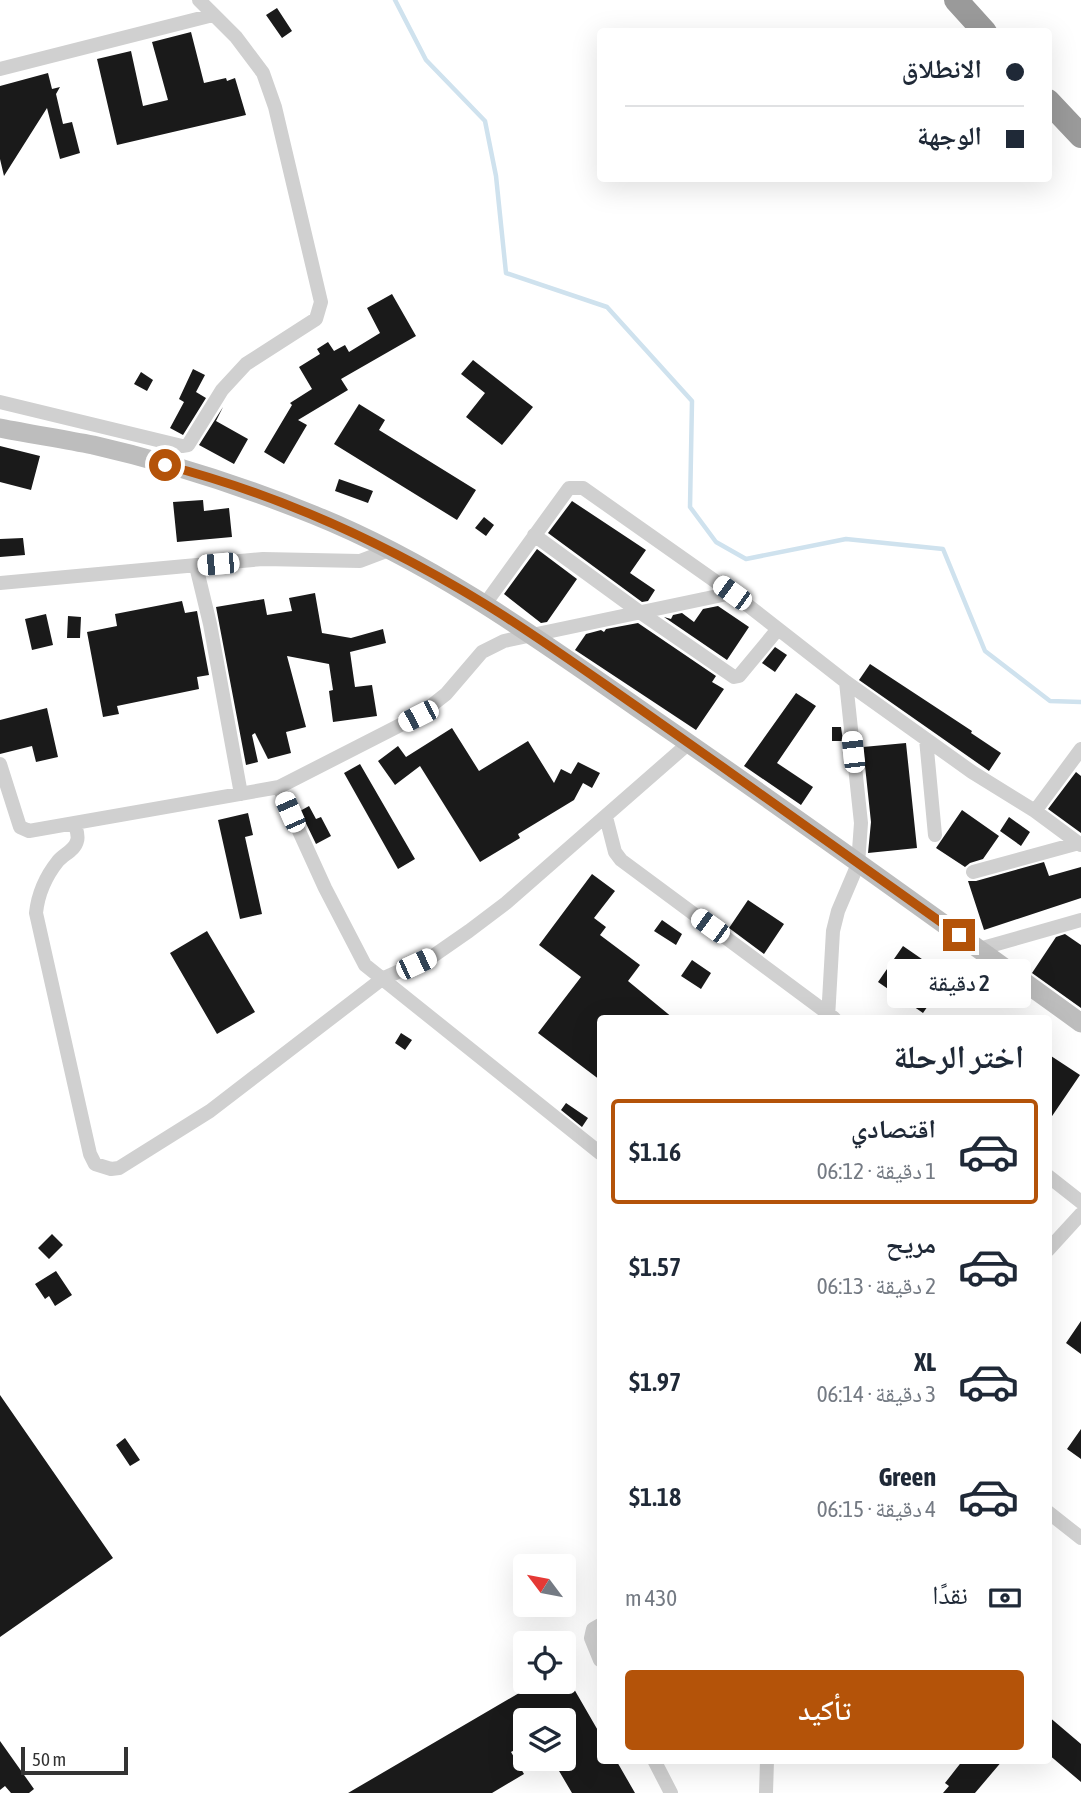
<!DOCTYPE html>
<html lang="ar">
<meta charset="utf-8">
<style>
body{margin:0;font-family:"Asap Condensed","Noto Naskh Arabic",sans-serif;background:#f6f6f7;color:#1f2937;direction:rtl;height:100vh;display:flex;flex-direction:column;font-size:26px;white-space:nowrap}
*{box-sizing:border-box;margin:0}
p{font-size:23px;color:#747a83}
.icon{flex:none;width:38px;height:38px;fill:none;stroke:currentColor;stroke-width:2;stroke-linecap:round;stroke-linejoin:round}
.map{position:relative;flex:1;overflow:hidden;direction:ltr}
.drawer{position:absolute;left:597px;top:1015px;width:455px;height:749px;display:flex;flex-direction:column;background:#fff;border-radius:7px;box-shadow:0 7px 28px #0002;direction:rtl}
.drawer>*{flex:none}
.banner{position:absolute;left:597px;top:28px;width:455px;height:154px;border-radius:7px;box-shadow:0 7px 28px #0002;direction:rtl;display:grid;align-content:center;height:154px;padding:0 28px;background:#fff}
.needle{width:46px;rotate:302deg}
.controls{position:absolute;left:513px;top:1554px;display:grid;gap:14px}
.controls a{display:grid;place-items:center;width:63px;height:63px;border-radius:7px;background:#fff;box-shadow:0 7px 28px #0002;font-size:35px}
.scale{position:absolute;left:21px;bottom:18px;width:107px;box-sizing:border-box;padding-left:7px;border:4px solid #333;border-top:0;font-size:19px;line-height:24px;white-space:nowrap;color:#333;-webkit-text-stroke:5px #fff;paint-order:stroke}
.end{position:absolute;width:32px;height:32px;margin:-16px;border:9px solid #b45309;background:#fff;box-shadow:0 0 0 4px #fff}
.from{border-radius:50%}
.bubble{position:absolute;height:49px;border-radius:7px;background:#fff;box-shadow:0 7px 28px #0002;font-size:23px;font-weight:600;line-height:49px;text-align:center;direction:rtl}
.car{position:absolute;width:21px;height:42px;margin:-21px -10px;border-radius:9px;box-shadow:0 0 5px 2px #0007;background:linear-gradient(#fff 24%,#345 0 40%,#fff 0 76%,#345 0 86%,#fff 0)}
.banner b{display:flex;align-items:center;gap:24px;height:66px;font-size:26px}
.banner b+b{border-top:2px solid #e0e1e3}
.banner i{width:18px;height:18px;background:#1f2937}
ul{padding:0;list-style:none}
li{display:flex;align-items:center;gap:21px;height:105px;margin:0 14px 10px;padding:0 14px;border:4px solid transparent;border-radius:7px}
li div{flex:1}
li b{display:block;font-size:26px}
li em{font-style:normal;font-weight:600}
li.on{border-color:#b45309}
li>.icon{width:63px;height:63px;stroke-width:1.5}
h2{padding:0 28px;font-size:32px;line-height:84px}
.pay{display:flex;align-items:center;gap:18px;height:77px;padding:0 28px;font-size:26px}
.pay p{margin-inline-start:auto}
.action{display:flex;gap:14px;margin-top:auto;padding:14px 28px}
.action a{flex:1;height:80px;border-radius:7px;background:#b45309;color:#fff;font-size:28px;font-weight:600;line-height:80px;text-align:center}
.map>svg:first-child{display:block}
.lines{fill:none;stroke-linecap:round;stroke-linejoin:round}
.stream{stroke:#cfe2ee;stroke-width:4.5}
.building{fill:#1a1a1a}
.street{stroke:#d0d0d0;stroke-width:14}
.secondary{stroke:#bdbdbd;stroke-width:19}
.highway{stroke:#9a9a9a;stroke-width:24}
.route{stroke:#b45309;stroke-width:9}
</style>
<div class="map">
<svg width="1081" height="1793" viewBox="0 0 1081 1793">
<rect width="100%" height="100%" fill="#fff"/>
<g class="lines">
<path class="stream" d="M 395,0 L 426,60 L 485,121 L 496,176 L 506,273 L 607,307 L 692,401 L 690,507 L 716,542 L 746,559 L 846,539 L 943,549 L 985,651 L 1050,701 L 1081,702"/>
</g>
<path class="building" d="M 277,8 L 292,31 L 282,38 L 266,15 Z
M 191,32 L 204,83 L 226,78 L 227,81 L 235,78 L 246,115 L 117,145 L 97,59 L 131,51 L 143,106 L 168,100 L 152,42 Z
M 48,73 L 52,89 L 60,87 L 56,94 L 63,124 L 72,122 L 80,153 L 60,159 L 47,108 L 4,176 L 0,159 L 0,86 Z
M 392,294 L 416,336 L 341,379 L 348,390 L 298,420 L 307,425 L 284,464 L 264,452 L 292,405 L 290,403 L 312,389 L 299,367 L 320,354 L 317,349 L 328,342 L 334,351 L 345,345 L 349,352 L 380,333 L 367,308 Z
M 473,360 L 533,407 L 502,445 L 466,417 L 485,393 L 461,374 Z
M 193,369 L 205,375 L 196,392 L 206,398 L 183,435 L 170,428 L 184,402 L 179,399 Z
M 141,372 L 153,380 L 147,391 L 134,384 Z
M 359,404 L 385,420 L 379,430 L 476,490 L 457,520 L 334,444 Z
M 223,407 L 216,421 L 248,439 L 234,464 L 199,445 Z
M 0,446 L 40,456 L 31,490 L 0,482 Z
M 339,479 L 373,491 L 368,503 L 335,491 Z
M 203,500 L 204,511 L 229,508 L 232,537 L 177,542 L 173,502 Z
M 572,501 L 646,550 L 630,573 L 655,590 L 648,601 L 642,602 L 548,533 Z
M 484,517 L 494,525 L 486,536 L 475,528 Z
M 23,538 L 25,555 L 0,557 L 0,539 Z
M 537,549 L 577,579 L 547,622 L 541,623 L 504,594 Z
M 315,593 L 322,633 L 351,638 L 383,629 L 386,643 L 350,652 L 355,687 L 372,685 L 377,716 L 333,722 L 329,691 L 333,690 L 329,664 L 287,656 L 306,727 L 286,732 L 291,753 L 268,759 L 255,733 L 252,735 L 258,762 L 246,765 L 216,607 L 264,599 L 267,615 L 292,611 L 289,598 Z
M 182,601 L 185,613 L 197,611 L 209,675 L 197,677 L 199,689 L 117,706 L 119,714 L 103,717 L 87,632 L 117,626 L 115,614 Z
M 718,606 L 749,627 L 727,660 L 664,617 L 671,619 L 673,615 L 682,613 L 694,622 L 703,609 Z
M 46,614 L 53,645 L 32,650 L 25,619 Z
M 68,616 L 81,617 L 80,638 L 67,638 Z
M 638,623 L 716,676 L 712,682 L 724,689 L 696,730 L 575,650 L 586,634 L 601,630 L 604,632 L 606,629 Z
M 775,647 L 787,655 L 775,672 L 762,663 Z
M 870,664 L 972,731 L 971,733 L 1001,753 L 989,771 L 859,680 Z
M 796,693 L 816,706 L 777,763 L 813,787 L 801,805 L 744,766 Z
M 47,708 L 58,757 L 36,762 L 32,746 L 0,754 L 0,720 Z
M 832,727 L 841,727 L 843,741 L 832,741 Z
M 452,728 L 479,771 L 528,741 L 554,783 L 561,769 L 571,774 L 578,762 L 600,773 L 592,788 L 583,783 L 574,800 L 518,834 L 520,838 L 480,862 L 420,766 L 395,785 L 378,761 L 398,746 L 406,757 Z
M 906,743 L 917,848 L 868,853 L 871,822 L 863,747 Z
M 360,764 L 415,859 L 398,869 L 344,773 Z
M 1076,772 L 1081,776 L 1081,833 L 1048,809 Z
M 309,806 L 316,819 L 321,817 L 331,836 L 316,844 L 300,811 Z
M 962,810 L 999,836 L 983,859 L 970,863 L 965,867 L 936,848 Z
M 248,813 L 253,835 L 245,837 L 262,914 L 240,919 L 218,820 Z
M 1009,817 L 1030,832 L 1021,846 L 1000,831 Z
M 1044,862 L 1049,876 L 1081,867 L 1081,898 L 984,930 L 968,881 L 976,881 Z
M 592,874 L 615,891 L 594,918 L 606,927 L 600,935 L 640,965 L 628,981 L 673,1018 L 600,1018 L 600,1080 L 538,1033 L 581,977 L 539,945 Z
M 748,900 L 784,924 L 764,954 L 729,928 Z
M 662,920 L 682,934 L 676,945 L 654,931 Z
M 207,931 L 255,1012 L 217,1034 L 170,953 Z
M 1065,934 L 1081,945 L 1081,1008 L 1032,973 L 1056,937 Z
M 903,946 L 948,977 L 923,1013 L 878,982 Z
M 692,960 L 711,973 L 701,989 L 681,976 Z
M 401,1033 L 412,1040 L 405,1050 L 395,1043 Z
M 1048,1054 L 1080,1075 L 1048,1122 Z
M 566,1103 L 588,1118 L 582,1127 L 561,1110 Z
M 52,1234 L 63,1245 L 49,1259 L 38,1248 Z
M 56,1271 L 72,1295 L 55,1306 L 49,1296 L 45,1299 L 35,1284 Z
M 1081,1321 L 1081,1354 L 1066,1343 Z
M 0,1395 L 113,1558 L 0,1637 Z
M 1081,1429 L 1081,1459 L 1067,1449 Z
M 125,1438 L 140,1460 L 130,1466 L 116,1445 Z
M 538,1682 L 570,1682 L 600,1734 L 600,1760 L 616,1760 L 635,1793 L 572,1793 L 552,1759 L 564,1759 L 564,1720 L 525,1720 L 525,1744 L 511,1752 L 524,1774 L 492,1793 L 348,1793 Z
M 1048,1716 L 1081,1744 L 1081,1782 L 1048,1754 Z
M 0,1741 L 34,1789 L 29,1793 L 11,1793 L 5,1786 L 0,1790 Z
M 963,1760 L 1003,1760 L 975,1793 L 943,1793 L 949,1786 L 945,1783 Z"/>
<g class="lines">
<path class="street" d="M 0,69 L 213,15
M 0,402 L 182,446 L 188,445 L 222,390 L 246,364 L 316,319 L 321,302 L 275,107 L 263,73 L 236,37 L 199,0
M 534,535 L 641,613 L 734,677 L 739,676 L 778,629
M 196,566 L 210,624 L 241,794
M 0,583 L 263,559 L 360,561 L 389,550
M 485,604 L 569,488 L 583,488 L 732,593 L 846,682 L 972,772 L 1035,811 L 1081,845
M 926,739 L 935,835
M 0,764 L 20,827 L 29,831 L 279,787 L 418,716 L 446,694 L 482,652 L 504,641 L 732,593
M 279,787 L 325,888 L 365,965 L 600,1153
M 1035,811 L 1081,749
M 606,817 L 615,852 L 621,860 L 834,1018
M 75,824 C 76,829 79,836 77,841 C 75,850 64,854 58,861 C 46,876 38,894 36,913 L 90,1154 L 95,1164 L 111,1169 L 119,1168 L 210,1111 L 382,979 L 433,956 L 469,931 L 506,903 L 689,743
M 973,872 L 1079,843
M 979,949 L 1081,920
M 828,1018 L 833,931 L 838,911 L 858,864 L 861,823 L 846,682
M 1048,1176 L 1081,1202
M 1048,1250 L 1081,1214
M 1048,1512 L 1081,1538
M 600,1625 L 593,1629 L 591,1638 L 600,1660
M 654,1760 L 671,1793
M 766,1793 L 767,1760"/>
<path class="secondary" d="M 0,428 C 31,434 62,439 93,445 C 168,462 242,486 314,515 C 436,564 544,643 652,718 C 796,817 939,920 1081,1023"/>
<path class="highway" d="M 956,0 L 985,32
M 1048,101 L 1081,136"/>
</g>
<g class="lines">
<path class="route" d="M 165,465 C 278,494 385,543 485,604 C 539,637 591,675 643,711 C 749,785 854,861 959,935"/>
</g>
</svg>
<div class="controls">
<a><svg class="needle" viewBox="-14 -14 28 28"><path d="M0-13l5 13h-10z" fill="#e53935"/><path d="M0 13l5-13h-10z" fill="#747a83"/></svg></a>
<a><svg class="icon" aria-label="locate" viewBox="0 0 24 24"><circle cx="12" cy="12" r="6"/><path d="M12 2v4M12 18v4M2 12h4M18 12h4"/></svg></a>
<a><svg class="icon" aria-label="layers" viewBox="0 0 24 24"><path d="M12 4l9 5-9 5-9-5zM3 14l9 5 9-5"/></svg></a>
</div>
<div class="scale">50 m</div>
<i class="end from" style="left:165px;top:465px"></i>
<i class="end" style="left:959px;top:935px"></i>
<div class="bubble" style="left:887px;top:959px;width:144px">2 دقيقة</div>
<i class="car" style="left:218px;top:564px;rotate:265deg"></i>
<i class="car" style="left:732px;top:593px;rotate:306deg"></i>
<i class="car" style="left:418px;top:716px;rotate:243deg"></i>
<i class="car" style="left:853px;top:752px;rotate:354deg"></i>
<i class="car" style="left:290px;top:812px;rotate:336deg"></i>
<i class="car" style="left:710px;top:926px;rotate:306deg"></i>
<i class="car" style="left:416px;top:964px;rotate:65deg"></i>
<div class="banner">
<b><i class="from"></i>الانطلاق</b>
<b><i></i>الوجهة</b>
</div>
<section class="drawer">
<h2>اختر الرحلة</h2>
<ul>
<li class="on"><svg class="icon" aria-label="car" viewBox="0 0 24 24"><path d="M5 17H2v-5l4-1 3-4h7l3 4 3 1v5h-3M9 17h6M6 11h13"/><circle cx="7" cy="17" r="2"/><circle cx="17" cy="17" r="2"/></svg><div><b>اقتصادي</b><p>1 دقيقة · 06:12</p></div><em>$1.16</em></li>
<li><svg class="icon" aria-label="car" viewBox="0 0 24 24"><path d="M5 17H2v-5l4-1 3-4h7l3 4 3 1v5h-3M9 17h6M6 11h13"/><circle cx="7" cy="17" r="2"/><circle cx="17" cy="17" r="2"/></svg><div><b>مريح</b><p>2 دقيقة · 06:13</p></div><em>$1.57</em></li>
<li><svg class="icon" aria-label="car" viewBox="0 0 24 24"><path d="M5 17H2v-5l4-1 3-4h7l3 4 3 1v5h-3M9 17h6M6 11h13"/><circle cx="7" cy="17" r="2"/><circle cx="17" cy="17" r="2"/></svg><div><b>XL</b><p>3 دقيقة · 06:14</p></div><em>$1.97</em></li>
<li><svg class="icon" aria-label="car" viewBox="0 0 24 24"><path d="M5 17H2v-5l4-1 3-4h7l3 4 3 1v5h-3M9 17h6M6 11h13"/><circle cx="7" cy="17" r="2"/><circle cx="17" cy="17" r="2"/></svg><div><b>Green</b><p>4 دقيقة · 06:15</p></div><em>$1.18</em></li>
</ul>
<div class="pay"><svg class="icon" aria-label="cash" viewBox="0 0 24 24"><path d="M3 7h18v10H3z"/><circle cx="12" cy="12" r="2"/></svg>نقدًا<p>430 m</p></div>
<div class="action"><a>تأكيد</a></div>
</section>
</div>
